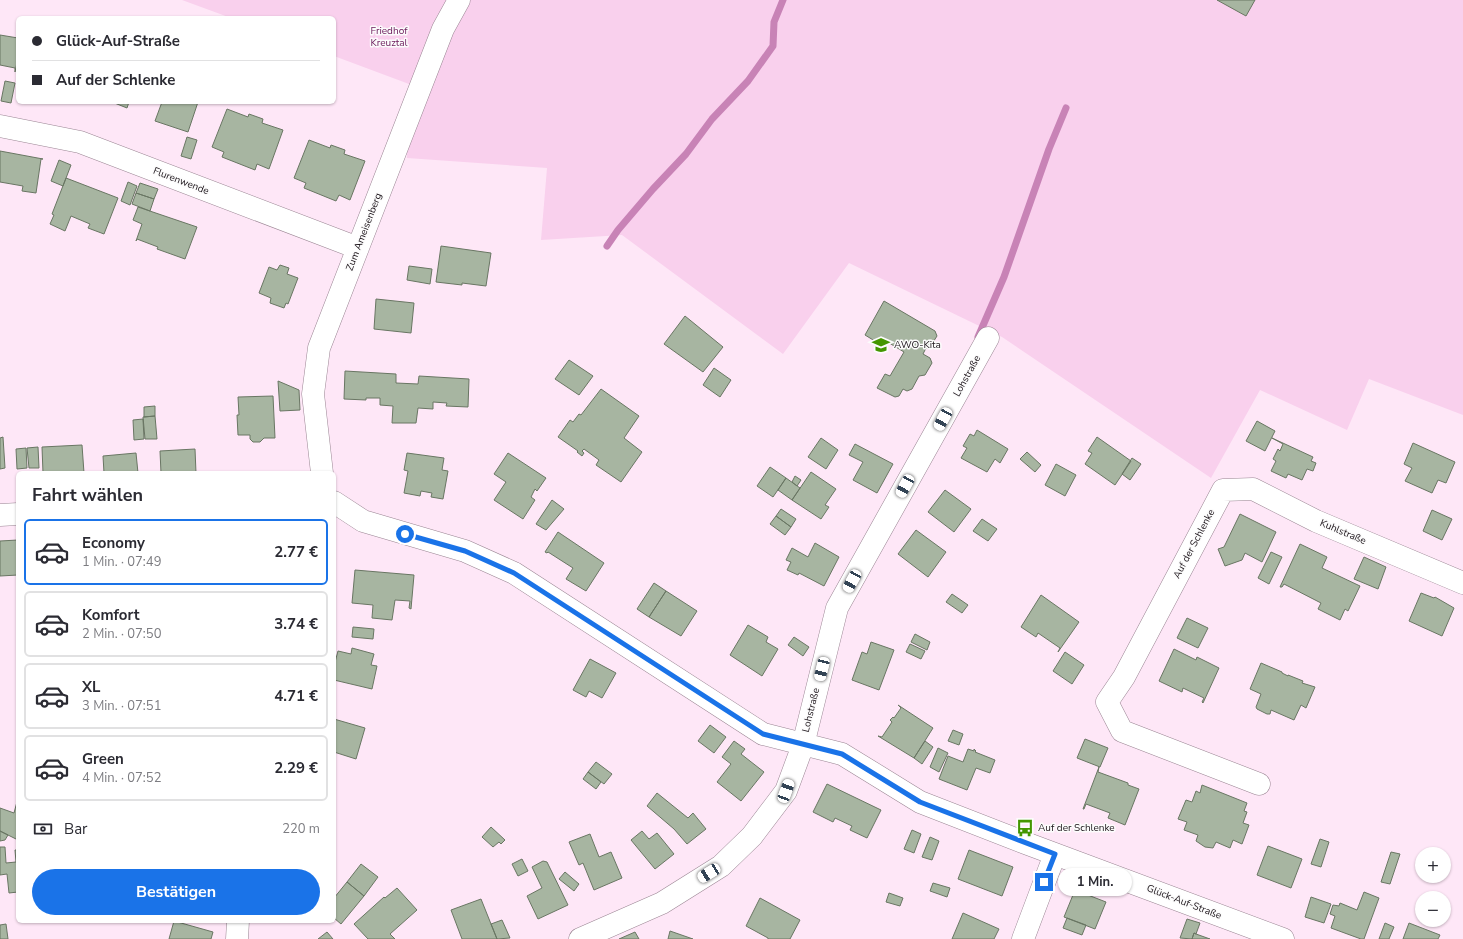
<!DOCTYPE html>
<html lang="de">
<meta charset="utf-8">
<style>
body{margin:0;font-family:"Nunito Sans",sans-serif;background:#f2f2f3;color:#2b2b33;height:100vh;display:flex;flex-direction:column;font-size:15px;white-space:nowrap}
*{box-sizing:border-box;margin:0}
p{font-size:13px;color:#7c7c81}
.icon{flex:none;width:22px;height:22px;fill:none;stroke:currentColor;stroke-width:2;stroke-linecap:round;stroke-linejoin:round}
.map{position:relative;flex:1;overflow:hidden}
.details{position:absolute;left:16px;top:471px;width:320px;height:452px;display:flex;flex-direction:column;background:#fff;border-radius:6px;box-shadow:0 1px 3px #0004}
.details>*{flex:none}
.banner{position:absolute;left:16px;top:16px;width:320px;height:88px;border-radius:6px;box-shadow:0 1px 3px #0004;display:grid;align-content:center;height:88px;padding:0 16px;background:#fff}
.buttons{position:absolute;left:1415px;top:847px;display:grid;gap:8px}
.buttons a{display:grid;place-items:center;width:36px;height:36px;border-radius:50%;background:#fff;box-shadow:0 1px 3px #0004;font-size:20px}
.end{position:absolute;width:18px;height:18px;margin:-9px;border:5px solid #1a73e8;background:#fff;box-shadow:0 0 0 2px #fff}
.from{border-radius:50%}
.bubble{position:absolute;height:28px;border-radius:14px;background:#fff;box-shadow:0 1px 3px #0004;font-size:13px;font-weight:700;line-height:28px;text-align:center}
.car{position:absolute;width:12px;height:24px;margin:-12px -6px;border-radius:5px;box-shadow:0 0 3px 1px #0007;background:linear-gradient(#fff 24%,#345 0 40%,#fff 0 76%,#345 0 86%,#fff 0)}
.banner b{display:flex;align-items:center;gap:14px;height:38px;font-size:15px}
.banner b+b{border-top:1px solid #e1e1e2}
.banner i{width:10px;height:10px;background:#2b2b33}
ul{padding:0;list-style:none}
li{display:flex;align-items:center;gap:12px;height:66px;margin:0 8px 6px;padding:0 8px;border:2px solid #e1e1e2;border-radius:6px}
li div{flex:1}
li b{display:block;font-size:15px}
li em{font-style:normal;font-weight:700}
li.on{border-color:#1a73e8}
li>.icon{width:36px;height:36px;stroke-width:1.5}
h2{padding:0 16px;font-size:18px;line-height:48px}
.pay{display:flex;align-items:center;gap:10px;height:44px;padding:0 16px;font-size:15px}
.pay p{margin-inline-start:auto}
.cta{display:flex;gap:8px;margin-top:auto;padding:8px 16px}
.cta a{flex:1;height:46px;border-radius:24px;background:#1a73e8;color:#fff;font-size:16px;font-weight:700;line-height:46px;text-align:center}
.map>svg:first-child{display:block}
.green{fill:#f9d0ed}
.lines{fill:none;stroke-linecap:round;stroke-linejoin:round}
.stream{stroke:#c883b6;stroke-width:7}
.building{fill:#a7b5a1;stroke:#697663}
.minor-casing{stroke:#9a8593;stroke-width:23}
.minor{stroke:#fff;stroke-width:22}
.route{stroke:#1a73e8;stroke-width:5}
.labels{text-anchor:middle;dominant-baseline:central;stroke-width:3;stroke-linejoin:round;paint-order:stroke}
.park-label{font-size:10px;fill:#691759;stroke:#fcfcfc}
.street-label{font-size:10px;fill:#1d151b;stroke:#fcfcfc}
.poi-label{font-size:10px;fill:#1d151b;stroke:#fcfcfc;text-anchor:start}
</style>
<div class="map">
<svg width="1463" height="939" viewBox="0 0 1463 939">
<rect width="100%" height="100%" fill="#fee7f7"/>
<path class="green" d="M 182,0 L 1463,0 L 1463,415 L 1369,379 L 1347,430 L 1260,390 L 1211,478 L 1002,337 L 849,263 L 783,354 L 622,235 L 541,240 L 547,168 L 407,158 L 409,84 L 334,56 L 334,18 L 231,18 Z"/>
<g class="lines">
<path class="stream" d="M 607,246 L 618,230 L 653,189 L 686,154 L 712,119 L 748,81 L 773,46 L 774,22 L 783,0
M 978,337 L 1004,277 L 1049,149 L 1066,108"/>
</g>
<path class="building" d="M 1217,0 L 1255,0 L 1246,16 Z
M 0,35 L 18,38 L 18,58 L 15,72 L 15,68 L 0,65 Z
M 5,81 L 15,83 L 11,103 L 1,101 Z
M 112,102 L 129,102 L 127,108 Z
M 162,102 L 198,102 L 188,132 L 155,121 Z
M 227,109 L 248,117 L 249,114 L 263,119 L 262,123 L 283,130 L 269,169 L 257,164 L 255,170 L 222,157 L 224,152 L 212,147 Z
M 187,137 L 197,140 L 191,159 L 181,156 Z
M 309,140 L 330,148 L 331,145 L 345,150 L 344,154 L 365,161 L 350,200 L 339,195 L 336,201 L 304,188 L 306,183 L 294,178 Z
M 0,151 L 43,159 L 41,159 L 36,193 L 22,191 L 23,186 L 0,182 Z
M 59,160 L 71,165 L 63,186 L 51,181 Z
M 66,178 L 118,198 L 104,234 L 88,228 L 90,224 L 71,216 L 65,231 L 50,224 L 54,215 L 52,214 Z
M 128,182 L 137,186 L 130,205 L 121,201 Z
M 140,183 L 158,189 L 154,199 L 136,193 Z
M 136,193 L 154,199 L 150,211 L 132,204 Z
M 138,207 L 197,227 L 185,259 L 157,249 L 158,247 L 137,239 L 136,241 L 142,224 L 133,220 Z
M 441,246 L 491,253 L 486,286 L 462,283 L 462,285 L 436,282 Z
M 280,265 L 289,268 L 287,274 L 298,278 L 288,304 L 286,303 L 284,308 L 270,303 L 271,298 L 259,293 L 269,267 L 277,270 Z
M 409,266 L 432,269 L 430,284 L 407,280 Z
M 376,299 L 414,303 L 411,333 L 374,329 Z
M 884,301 L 935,331 L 937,336 L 930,347 L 926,348 L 923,354 L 930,358 L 932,363 L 925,375 L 919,376 L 912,389 L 907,391 L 903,389 L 899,396 L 895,397 L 877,388 L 885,374 L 890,376 L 904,352 L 886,341 L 883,346 L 865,335 Z
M 685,316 L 723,347 L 703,372 L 664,344 Z
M 569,360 L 593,376 L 579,395 L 555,379 Z
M 714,368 L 731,380 L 720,397 L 703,385 Z
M 345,371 L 396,374 L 396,383 L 418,384 L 419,376 L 469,379 L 468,407 L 446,406 L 447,403 L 433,402 L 433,409 L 418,408 L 416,423 L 392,423 L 393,406 L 380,405 L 380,398 L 366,398 L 366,400 L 344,399 Z
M 278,381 L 299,390 L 300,410 L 280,411 Z
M 601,389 L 639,416 L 624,438 L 642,452 L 621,482 L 596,465 L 599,460 L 584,449 L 582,451 L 584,453 L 582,456 L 577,452 L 578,451 L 558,437 L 570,420 L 573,422 L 579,414 L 581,415 Z
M 273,396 L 275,438 L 264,438 L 260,442 L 253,442 L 250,439 L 250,435 L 238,435 L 237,415 L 239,415 L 238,397 Z
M 155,406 L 155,416 L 144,417 L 144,407 Z
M 155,416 L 157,439 L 145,439 L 143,417 Z
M 143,419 L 144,439 L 134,440 L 133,420 Z
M 1257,421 L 1275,431 L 1265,451 L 1246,441 Z
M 977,430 L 1008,449 L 1000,463 L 995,459 L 987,472 L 961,458 L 967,448 L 963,446 L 970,434 L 974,436 Z
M 3,437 L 5,468 L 0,469 L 0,438 Z
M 1097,437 L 1131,461 L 1115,485 L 1085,464 L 1092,453 L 1088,451 Z
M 821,438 L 838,450 L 826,469 L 808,457 Z
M 1272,438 L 1313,457 L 1311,461 L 1316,463 L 1313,471 L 1307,469 L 1302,480 L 1288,474 L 1286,478 L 1271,471 L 1276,461 L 1273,459 L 1278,449 L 1280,451 L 1283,444 Z
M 1413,443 L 1455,462 L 1446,483 L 1438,480 L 1432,493 L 1405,481 L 1412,468 L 1404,464 Z
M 855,444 L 893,464 L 877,493 L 853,480 L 863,462 L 849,455 Z
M 82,445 L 84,473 L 43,473 L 42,447 Z
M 38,447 L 39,468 L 29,468 L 27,448 Z
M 26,448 L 27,468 L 17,469 L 16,449 Z
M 195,449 L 196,473 L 161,473 L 160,451 Z
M 1027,452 L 1041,465 L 1035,472 L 1020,459 Z
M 136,453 L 138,473 L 104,473 L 103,456 Z
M 407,453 L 444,458 L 442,470 L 448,471 L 443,499 L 431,497 L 432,493 L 421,491 L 420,496 L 404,493 L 408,471 L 404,470 Z
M 508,453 L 546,478 L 537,491 L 535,489 L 531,497 L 535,500 L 523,519 L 494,500 L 506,482 L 494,474 Z
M 1132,458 L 1141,464 L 1130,480 L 1122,474 Z
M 1056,464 L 1076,475 L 1065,496 L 1045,485 Z
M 770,467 L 786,478 L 773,497 L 757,486 Z
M 811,472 L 836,489 L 825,505 L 829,507 L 821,519 L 792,500 Z
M 795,476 L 801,480 L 797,486 L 792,482 Z
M 786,478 L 800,488 L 792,500 L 778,490 Z
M 945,490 L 971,509 L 954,532 L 928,512 Z
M 552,500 L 564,509 L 546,530 L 536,524 Z
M 781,509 L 796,519 L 791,527 L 776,516 Z
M 1432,510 L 1452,519 L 1442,540 L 1423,531 Z
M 1240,514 L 1276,532 L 1262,562 L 1245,553 L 1242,560 L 1225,566 L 1218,549 L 1224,547 Z
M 776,516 L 791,527 L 785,535 L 770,524 Z
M 982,519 L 997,529 L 988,541 L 973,531 Z
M 916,530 L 946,552 L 928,577 L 898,554 Z
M 558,532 L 604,563 L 586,591 L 566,579 L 573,568 L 548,552 L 547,553 L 545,552 Z
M 18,540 L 18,575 L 0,576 L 0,541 Z
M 815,543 L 839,557 L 824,586 L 799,573 L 798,575 L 787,570 L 791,562 L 786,560 L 792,548 L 808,557 Z
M 1300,544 L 1327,557 L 1322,568 L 1360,586 L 1348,611 L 1345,609 L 1340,620 L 1318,609 L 1321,603 L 1284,584 L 1282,587 L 1280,587 Z
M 1271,552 L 1282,557 L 1269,584 L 1258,578 Z
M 1364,557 L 1386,567 L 1378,589 L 1354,579 Z
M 355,570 L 414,575 L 411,609 L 409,608 L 410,601 L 395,600 L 392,620 L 372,618 L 373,605 L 352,603 Z
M 654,583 L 666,591 L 649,617 L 637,609 Z
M 666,591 L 697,611 L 681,636 L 649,617 Z
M 1421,593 L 1434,598 L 1435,597 L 1454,608 L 1442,636 L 1409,621 Z
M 952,594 L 968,605 L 962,613 L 946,602 Z
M 1041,595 L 1079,622 L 1058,652 L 1060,648 L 1038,633 L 1036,637 L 1021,627 Z
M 1187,618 L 1208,628 L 1198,648 L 1177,638 Z
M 748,625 L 768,637 L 766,642 L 778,649 L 762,676 L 730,655 Z
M 353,627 L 374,629 L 373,639 L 352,637 Z
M 915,634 L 930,642 L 927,650 L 911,642 Z
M 794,637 L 809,647 L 803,656 L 788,645 Z
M 871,642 L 894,650 L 879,690 L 852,680 L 862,652 L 867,654 Z
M 910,644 L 925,651 L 921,659 L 906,652 Z
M 352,648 L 374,654 L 371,665 L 377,666 L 372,689 L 334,680 L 334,666 L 338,651 L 351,654 Z
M 1174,649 L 1196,660 L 1197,657 L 1219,668 L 1203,703 L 1202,702 L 1204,698 L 1183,688 L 1182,692 L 1159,681 Z
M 1065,652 L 1084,665 L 1072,684 L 1053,671 Z
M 590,659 L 616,673 L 602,698 L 589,691 L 586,697 L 573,690 Z
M 1261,663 L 1282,672 L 1282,673 L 1288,676 L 1288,675 L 1303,681 L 1302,683 L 1315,687 L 1306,708 L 1301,705 L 1294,720 L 1271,710 L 1270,714 L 1267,714 L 1257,709 L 1256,707 L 1261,694 L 1250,689 Z
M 898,705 L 933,728 L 914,758 L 878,736 L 882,737 L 892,722 L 890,720 L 893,717 L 894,718 L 901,708 Z
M 334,719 L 365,728 L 356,759 L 334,752 Z
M 710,725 L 726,737 L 714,753 L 698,741 Z
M 953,730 L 963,734 L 959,745 L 948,741 Z
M 1085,739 L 1108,748 L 1100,767 L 1077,758 Z
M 734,741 L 745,749 L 741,754 L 764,772 L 741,801 L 717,782 L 731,764 L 722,757 Z
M 925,741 L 933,747 L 922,764 L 914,758 Z
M 938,748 L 948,753 L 939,772 L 930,767 Z
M 968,749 L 974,751 L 974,749 L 976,751 L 975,752 L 995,760 L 990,773 L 976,768 L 967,790 L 939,779 L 948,756 L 963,762 Z
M 596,762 L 612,774 L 604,784 L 588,772 Z
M 1099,767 L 1098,772 L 1128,783 L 1128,785 L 1139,789 L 1125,825 L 1108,818 L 1110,813 L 1086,804 L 1084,809 L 1083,809 Z
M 588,772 L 601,782 L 596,789 L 583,779 Z
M 827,784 L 881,810 L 867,838 L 850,830 L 852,826 L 835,818 L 833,822 L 813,812 Z
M 1202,785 L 1247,803 L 1244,811 L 1247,812 L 1243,823 L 1249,825 L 1242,844 L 1233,840 L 1230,848 L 1216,842 L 1213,848 L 1205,847 L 1196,841 L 1198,835 L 1184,830 L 1187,822 L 1178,819 L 1186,800 L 1192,802 L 1196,791 L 1200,793 Z
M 657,793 L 688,818 L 693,813 L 706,829 L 687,844 L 674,829 L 647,806 Z
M 18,798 L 18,840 L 0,831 L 0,808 L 14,813 Z
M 491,827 L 505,840 L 501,844 L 499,842 L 493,847 L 482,837 Z
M 912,830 L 921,834 L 914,853 L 904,849 Z
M 0,831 L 8,835 L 5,840 L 0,841 Z
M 642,831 L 649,839 L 657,833 L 674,854 L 655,869 L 631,840 Z
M 590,834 L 599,857 L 611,852 L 622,878 L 594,890 L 583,863 L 579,865 L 569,842 Z
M 930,837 L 939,841 L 932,860 L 922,857 Z
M 1320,839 L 1329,842 L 1321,867 L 1311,864 Z
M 1268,846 L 1302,859 L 1291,888 L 1257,875 Z
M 0,847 L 5,847 L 6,863 L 16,862 L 15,850 L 18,850 L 18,892 L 9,893 L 7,874 L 0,875 Z
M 969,850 L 1013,867 L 1002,896 L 958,879 Z
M 1391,852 L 1400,854 L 1390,884 L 1381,882 Z
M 522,859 L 528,871 L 518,876 L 512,864 Z
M 543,861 L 547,862 L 568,905 L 538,919 L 527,896 L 542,888 L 532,867 Z
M 361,864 L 378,877 L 364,896 L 347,882 Z
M 565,872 L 579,884 L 574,891 L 559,879 Z
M 347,882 L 364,896 L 341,924 L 334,918 L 334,898 Z
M 933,883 L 950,888 L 947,897 L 930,891 Z
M 397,888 L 417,910 L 390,934 L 395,939 L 368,939 L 354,924 L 384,897 L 385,898 Z
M 1075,890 L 1106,902 L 1095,929 L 1064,917 Z
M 1364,892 L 1379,898 L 1364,939 L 1361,939 L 1331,928 L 1335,916 L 1330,914 L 1333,905 L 1339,906 L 1340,903 L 1357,910 Z
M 889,893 L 903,898 L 900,906 L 886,902 Z
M 1311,897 L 1331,904 L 1324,923 L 1305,917 Z
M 760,898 L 800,920 L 790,939 L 768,939 L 768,938 L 746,926 Z
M 481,899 L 497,939 L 462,939 L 451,910 Z
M 963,913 L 999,929 L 994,939 L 952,939 Z
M 1067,918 L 1086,925 L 1082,935 L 1063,928 Z
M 1187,919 L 1200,923 L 1196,934 L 1194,933 L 1192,939 L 1180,938 Z
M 502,920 L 510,938 L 497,939 L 491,924 Z
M 174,921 L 213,932 L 211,939 L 169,939 Z
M 1385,923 L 1394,927 L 1389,939 L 1379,939 Z
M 1409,923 L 1440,935 L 1438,939 L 1403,939 Z
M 6,924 L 8,939 L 0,939 L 0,925 Z
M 670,931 L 693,939 L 668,939 Z
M 327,932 L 333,939 L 318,939 Z
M 635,932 L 639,939 L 619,939 Z
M 1194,933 L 1196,934 L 1210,939 L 1192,939 Z"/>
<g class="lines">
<g class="minor-casing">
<path id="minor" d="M 0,126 L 80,142 L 358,248
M 322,473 L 313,394 L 319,348 L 443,29 L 459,0
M 334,502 L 363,521 L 465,551 L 514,573 L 763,734 L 842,754 L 920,802 L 1028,844 L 1283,939
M 0,515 L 18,514
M 1259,784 L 1122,731 L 1107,702 L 1124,677 L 1223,490 L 1253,489 L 1316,521 L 1463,583
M 237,939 L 238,921
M 580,939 L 662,903 L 721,866 L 752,836 L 786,791 L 803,745 L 837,608 L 988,338
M 1023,939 L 1055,854"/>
</g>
<use href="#minor" class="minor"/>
</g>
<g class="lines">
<path class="route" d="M 405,534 L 465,551 L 514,573 L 763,734 L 842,754 L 920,802 L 1055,854 L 1044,882"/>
</g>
<defs>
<g id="school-bare" transform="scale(1.38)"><path d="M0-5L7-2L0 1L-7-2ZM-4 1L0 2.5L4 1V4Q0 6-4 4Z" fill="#449600" stroke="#fcfcfc" stroke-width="2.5" paint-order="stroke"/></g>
<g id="bus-bare" transform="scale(1.38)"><path d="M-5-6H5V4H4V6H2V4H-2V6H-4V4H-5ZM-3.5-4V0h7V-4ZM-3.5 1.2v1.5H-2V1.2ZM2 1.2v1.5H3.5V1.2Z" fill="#449600" stroke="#fcfcfc" stroke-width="2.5" paint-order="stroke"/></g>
</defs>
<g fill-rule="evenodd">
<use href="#school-bare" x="881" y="345"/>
<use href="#bus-bare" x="1025" y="828"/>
</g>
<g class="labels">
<g class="park-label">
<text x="389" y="31">Friedhof<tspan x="389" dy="12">Kreuztal</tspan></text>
</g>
<g class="street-label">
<text transform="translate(181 181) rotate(21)">Flurenwende</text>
<text transform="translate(364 232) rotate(-69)">Zum Ameisenberg</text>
<text transform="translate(967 376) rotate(-61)">Lohstraße</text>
<text transform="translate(1343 532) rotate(23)">Kuhlstraße</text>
<text transform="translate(1194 544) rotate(-62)">Auf der Schlenke</text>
<text transform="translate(811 710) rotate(-76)">Lohstraße</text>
<text transform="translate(1184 902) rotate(21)">Glück-Auf-Straße</text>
</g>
<g class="poi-label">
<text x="894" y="345">AWO-Kita</text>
<text x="1038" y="828">Auf der Schlenke</text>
</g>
</g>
</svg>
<div class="buttons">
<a>+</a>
<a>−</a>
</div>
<i class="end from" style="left:405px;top:534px"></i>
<i class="end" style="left:1044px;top:882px"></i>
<div class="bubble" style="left:1058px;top:868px;width:74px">1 Min.</div>
<i class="car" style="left:943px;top:419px;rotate:209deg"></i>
<i class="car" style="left:905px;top:486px;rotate:209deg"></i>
<i class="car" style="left:852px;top:581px;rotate:209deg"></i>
<i class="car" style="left:822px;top:669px;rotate:194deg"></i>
<i class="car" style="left:786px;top:791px;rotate:20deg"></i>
<i class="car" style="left:709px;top:873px;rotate:238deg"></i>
<div class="banner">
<b><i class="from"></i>Glück-Auf-Straße</b>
<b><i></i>Auf der Schlenke</b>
</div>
<section class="details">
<h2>Fahrt wählen</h2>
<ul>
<li class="on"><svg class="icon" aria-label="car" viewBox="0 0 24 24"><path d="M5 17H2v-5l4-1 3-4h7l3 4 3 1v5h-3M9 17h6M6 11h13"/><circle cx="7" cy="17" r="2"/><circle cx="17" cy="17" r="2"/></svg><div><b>Economy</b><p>1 Min. · 07:49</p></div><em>2.77 €</em></li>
<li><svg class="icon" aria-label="car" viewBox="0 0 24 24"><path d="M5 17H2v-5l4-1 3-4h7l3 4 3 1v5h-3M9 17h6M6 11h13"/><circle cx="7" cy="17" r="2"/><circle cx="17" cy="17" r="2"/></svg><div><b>Komfort</b><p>2 Min. · 07:50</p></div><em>3.74 €</em></li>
<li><svg class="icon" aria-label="car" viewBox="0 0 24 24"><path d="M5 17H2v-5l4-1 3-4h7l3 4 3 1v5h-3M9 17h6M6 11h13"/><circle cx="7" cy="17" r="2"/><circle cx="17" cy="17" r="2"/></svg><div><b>XL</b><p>3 Min. · 07:51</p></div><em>4.71 €</em></li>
<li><svg class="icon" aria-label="car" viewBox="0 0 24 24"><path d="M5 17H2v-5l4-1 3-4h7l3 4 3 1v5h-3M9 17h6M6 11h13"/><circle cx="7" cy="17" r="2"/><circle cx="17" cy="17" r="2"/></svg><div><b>Green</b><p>4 Min. · 07:52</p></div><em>2.29 €</em></li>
</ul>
<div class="pay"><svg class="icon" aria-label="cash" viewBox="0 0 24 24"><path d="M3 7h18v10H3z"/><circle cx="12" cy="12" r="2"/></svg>Bar<p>220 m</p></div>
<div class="cta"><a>Bestätigen</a></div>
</section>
</div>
